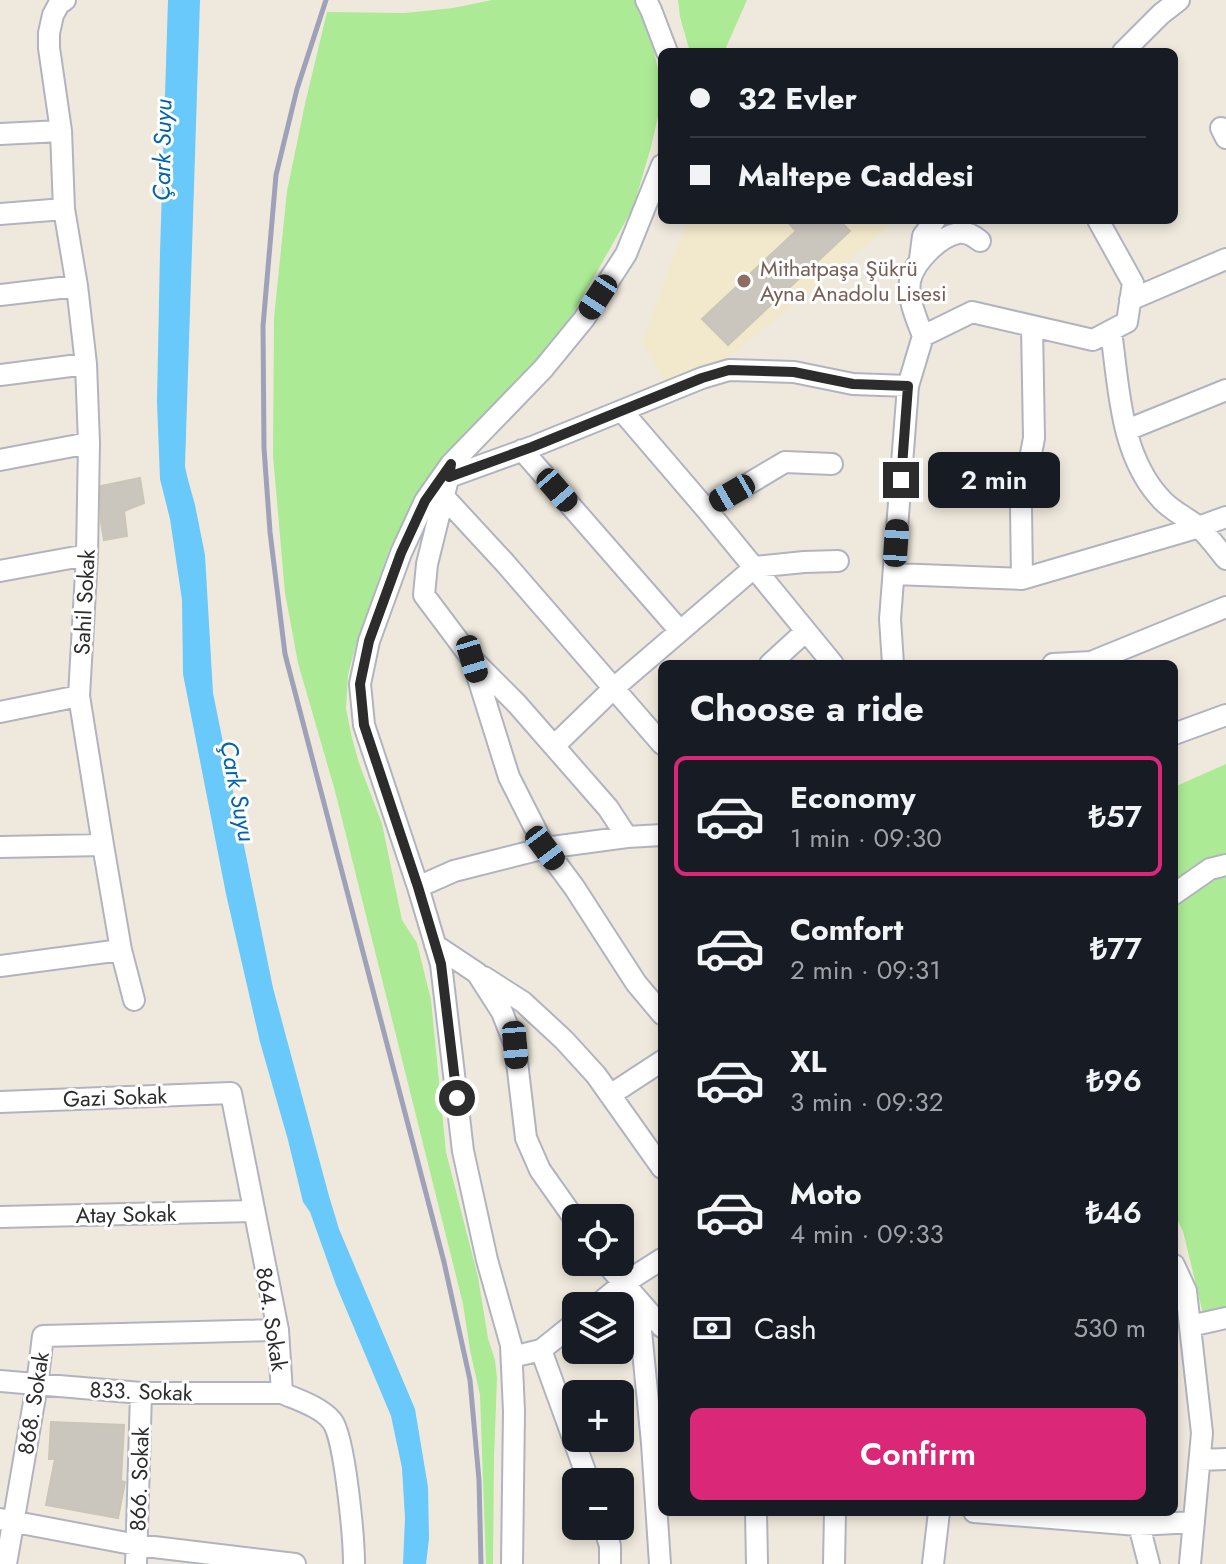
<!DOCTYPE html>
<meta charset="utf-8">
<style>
body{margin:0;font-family:Jost,sans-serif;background:#20242c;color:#f1f3f6;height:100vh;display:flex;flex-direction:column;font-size:30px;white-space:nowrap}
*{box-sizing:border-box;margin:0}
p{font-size:26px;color:#9ea1a6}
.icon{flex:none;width:44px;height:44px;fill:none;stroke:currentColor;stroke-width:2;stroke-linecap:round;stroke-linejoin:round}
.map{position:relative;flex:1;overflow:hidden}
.drawer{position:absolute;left:658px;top:660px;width:520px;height:856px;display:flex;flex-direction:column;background:#171b24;border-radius:12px;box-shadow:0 4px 12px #0003}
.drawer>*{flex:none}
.hud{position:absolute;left:658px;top:48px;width:520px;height:176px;border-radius:12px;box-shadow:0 4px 12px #0003;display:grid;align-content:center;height:176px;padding:0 32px;background:#171b24}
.controls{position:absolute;left:562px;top:1204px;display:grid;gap:16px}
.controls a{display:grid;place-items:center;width:72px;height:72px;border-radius:12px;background:#171b24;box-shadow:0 4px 12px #0003;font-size:40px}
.end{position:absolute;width:36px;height:36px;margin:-18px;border:10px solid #2c2c2c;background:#fff;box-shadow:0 0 0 4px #fff}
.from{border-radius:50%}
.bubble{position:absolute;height:56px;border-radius:12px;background:#171b24;box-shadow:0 4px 12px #0003;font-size:26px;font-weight:600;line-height:56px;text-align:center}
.car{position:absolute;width:24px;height:48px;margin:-24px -12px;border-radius:10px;box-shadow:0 0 6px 2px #0007;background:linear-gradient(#222 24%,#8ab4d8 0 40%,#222 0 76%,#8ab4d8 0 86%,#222 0)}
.hud b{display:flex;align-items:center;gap:28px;height:76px;font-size:30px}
.hud b+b{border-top:2px solid #363941}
.hud i{width:20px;height:20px;background:#f1f3f6}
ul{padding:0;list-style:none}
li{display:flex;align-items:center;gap:24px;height:120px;margin:0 16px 12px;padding:0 16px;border:4px solid transparent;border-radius:12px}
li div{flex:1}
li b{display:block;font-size:30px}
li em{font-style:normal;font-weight:600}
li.selected{border-color:#db2777}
li>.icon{width:72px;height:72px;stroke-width:1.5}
h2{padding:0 32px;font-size:36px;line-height:96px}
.pay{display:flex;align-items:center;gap:20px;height:88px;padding:0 32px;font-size:30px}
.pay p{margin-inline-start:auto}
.button{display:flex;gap:16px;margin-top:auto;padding:16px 32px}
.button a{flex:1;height:92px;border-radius:12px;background:#db2777;color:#fff;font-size:32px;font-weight:600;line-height:92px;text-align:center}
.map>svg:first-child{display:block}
.education{fill:#f2e8cc}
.green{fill:#acea95}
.water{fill:#68c9fa}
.building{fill:#cac5bd;stroke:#cbc5b6;stroke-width:2}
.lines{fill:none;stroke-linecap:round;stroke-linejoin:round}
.minor-casing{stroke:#b1b3c1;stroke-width:24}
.minor{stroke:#fff;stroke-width:20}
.rail{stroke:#9fa1b8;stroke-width:5}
.route{stroke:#2c2c2c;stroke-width:10}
.education-dot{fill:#8d6e63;stroke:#fff;stroke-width:3}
.labels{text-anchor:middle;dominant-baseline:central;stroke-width:6;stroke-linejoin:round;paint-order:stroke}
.education-label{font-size:22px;fill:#785e54;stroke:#fff;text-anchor:start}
.street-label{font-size:22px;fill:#2c2c2c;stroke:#fff}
.water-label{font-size:24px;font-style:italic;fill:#0165ab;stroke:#fff}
</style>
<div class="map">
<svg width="1226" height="1564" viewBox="0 0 1226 1564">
<rect width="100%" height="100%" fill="#efe9dd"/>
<path class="education" d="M 687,220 L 897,220 L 729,357 L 665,381 L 642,342 Z"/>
<path class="green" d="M 492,0 L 636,0 L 645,14 L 658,69 L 662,74 L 662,99 L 651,147 L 633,208 L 570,319 L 543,359 L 410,508 L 389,550 L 355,648 L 348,675 L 346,709 L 352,738 L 359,763 L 382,824 L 402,920 L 417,943 L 431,1000 L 446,1152 L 478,1277 L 488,1338 L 495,1360 L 497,1378 L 494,1458 L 493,1564 L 486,1564 L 480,1395 L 470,1350 L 463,1304 L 335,791 L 298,663 L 285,593 L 273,456 L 274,318 L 287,191 L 305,104 L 327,12 L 405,13 L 453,8 Z
M 678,0 L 747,0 L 724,52 L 690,52 L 680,17 Z
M 1226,764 L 1226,1309 L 1203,1314 L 1183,1231 L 1174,1214 L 1174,787 Z"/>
<path class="water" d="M 168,0 L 200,0 L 185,466 L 187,476 L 195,505 L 205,555 L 213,693 L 273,988 L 329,1196 L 339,1229 L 415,1409 L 428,1487 L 429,1539 L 426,1564 L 403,1564 L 405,1518 L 402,1468 L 391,1416 L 336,1285 L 310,1212 L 303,1202 L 288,1140 L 260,1042 L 226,894 L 183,674 L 182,600 L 170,519 L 160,479 L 157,402 L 160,252 Z"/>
<path class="building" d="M 786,220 L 839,220 L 850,231 L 728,345 L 702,319 L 796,231 Z
M 140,478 L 144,503 L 124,511 L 127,536 L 104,540 L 101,522 L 101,486 Z
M 51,1422 L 124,1425 L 121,1481 L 125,1482 L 118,1518 L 46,1505 L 55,1459 L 49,1459 Z"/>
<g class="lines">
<g class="minor-casing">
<path id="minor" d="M 646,0 L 651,10 L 667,52
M 1123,52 L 1161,14 L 1179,0
M 1221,128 L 1226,138
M 0,134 L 61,131
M 0,214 L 64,209
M 920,259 L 923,236 L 935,220
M 0,295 L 77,286
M 1130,300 L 1226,259
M 1111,331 C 1119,388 1120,456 1162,500 C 1172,511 1186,517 1197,526 C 1208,535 1217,548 1226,559
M 923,336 C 917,320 907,298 910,281 C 914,262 939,237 958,233 C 967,231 974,236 980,241
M 0,375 L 86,364
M 622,411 L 706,509 L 833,664
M 1127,430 L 1226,390
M 522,450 L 680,631
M 0,460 L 89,443
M 449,475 L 427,564 L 424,595 L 472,659 L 509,777 L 545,848 L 574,887 L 636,983 L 662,1014
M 449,477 L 532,447 L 702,378 L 729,370 L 794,372 L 853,384 L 908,386
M 444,497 L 505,563 L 662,744
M 706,509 L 785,462 L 832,464
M 0,571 L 87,555
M 894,574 L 1022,579 L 1193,529 L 1226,517
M 1022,579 L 1021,506 L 1034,438 L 1032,326
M 474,661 L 517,704 L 608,808 L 627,837
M 770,664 L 806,631
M 893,664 L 890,619 L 908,386 L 923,336 L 972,312 L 1093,340 L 1127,322 L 1133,283 L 1098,220
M 1053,664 L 1091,662 L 1226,607
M 0,712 L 79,696
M 1174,734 L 1226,715
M 554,746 L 615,687 L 755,567 L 804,562 L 838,561
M 0,847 L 103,845
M 418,887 L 454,871 L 545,848 L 627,837 L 662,835
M 1174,894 L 1210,869 L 1226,865
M 435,945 L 477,973 L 502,1012 L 515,1045 L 526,1138 L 540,1170 L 576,1221
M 121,950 L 134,1000
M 0,966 L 121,950 L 103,845 L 79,696 L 87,555 L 89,443 L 86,364 L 77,286 L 64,209 L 61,131 L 49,48 L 49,33 L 53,15 L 59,4 L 65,0
M 484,977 L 523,1002 L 564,1040 L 596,1075 L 662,1168
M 610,1095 L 662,1061
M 0,1102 L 231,1093 L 278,1330 L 282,1393 C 298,1400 321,1407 332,1421 C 345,1437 354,1540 354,1564
M 0,1217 L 253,1211
M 605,1262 L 662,1327
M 1174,1265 L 1186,1291 L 1202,1433 L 1190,1564
M 638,1300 L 652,1443 L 660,1564
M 596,1306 L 624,1283 L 662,1259
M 1190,1326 L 1226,1318
M 541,1350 L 589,1482
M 512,1357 L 541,1350 L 576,1322
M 0,1381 L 141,1393 L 282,1393
M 1200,1460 L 1226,1459
M 756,1512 L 757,1564
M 974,1512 L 1138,1525 L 1194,1522
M 1136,1514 L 1149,1564
M 0,1519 L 137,1545 L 295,1564
M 604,1526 L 610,1546 L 610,1564
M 6,1564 L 37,1385 L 43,1336 L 278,1330
M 136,1564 L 141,1393
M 512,1564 L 514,1411 L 511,1345 L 487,1260 L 463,1151 L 441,964 L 418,887 L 364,725 L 360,684 L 369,641 L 401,553 L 425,501 L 451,464 L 543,369 L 584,319 L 626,254 L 662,165
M 834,1564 L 835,1512
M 933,1564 L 939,1512"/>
</g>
<use href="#minor" class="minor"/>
<path class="rail" d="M 326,0 L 297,89 L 276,175 L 263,326 L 264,448 L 270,532 L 285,654 L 444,1262 L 470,1380 L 479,1480 L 481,1564"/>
</g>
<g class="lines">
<path class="route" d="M 457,1098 L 441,964 L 418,887 L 364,725 L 360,684 L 369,641 L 401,553 L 425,501 L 451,464 L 449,477 L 532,447 L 702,378 L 729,370 L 794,372 L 853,384 L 908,386 L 901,480"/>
</g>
<circle class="education-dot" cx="744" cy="281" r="8"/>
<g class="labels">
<g class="education-label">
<text x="760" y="268">Mithatpaşa Şükrü<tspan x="760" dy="25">Ayna Anadolu Lisesi</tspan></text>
</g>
<g class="street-label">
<text transform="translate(84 602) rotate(-87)">Sahil Sokak</text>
<text transform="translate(115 1097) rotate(-2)">Gazi Sokak</text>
<text transform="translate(126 1214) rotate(-1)">Atay Sokak</text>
<text transform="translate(272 1319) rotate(81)">864. Sokak</text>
<text transform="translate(141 1391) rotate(2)">833. Sokak</text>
<text transform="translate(33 1403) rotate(-81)">868. Sokak</text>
<text transform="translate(139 1479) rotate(-88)">866. Sokak</text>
</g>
<g class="water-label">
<text transform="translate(162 150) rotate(-89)">Çark Suyu</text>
<text transform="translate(238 791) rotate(79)">Çark Suyu</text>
</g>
</g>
</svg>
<div class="controls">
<a><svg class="icon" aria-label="locate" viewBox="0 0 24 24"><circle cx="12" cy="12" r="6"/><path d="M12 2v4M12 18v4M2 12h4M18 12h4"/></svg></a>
<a><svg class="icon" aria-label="layers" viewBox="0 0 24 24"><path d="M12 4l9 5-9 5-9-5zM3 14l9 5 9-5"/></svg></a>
<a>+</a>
<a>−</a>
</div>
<i class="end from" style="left:457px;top:1098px"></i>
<i class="end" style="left:901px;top:480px"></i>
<div class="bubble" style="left:928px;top:452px;width:132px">2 min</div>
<i class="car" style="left:598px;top:297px;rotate:213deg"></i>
<i class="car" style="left:557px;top:490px;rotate:139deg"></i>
<i class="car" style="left:732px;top:493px;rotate:240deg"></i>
<i class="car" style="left:896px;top:543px;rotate:4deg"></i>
<i class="car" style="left:472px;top:659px;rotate:163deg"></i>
<i class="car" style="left:545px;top:848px;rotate:143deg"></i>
<i class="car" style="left:515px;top:1045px;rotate:175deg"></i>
<div class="hud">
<b><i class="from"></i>32 Evler</b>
<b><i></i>Maltepe Caddesi</b>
</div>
<section class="drawer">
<h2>Choose a ride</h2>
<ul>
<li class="selected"><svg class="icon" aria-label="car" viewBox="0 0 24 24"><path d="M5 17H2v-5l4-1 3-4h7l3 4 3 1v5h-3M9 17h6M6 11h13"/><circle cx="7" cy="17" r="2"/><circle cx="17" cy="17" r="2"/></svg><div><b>Economy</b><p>1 min · 09:30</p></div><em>₺57</em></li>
<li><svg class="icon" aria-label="car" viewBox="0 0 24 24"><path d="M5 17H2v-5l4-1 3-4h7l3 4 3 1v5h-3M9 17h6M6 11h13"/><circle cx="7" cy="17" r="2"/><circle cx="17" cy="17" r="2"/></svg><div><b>Comfort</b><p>2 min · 09:31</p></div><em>₺77</em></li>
<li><svg class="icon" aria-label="car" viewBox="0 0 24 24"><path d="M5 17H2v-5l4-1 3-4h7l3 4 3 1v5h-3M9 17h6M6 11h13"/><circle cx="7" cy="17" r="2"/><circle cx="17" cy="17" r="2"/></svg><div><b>XL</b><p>3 min · 09:32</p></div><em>₺96</em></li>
<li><svg class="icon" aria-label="car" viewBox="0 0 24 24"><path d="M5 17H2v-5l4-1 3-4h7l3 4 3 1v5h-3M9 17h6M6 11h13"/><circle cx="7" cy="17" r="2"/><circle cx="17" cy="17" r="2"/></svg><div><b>Moto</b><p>4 min · 09:33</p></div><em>₺46</em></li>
</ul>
<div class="pay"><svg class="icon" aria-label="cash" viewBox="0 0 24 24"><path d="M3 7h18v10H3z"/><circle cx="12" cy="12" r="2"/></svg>Cash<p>530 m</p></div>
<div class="button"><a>Confirm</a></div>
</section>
</div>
